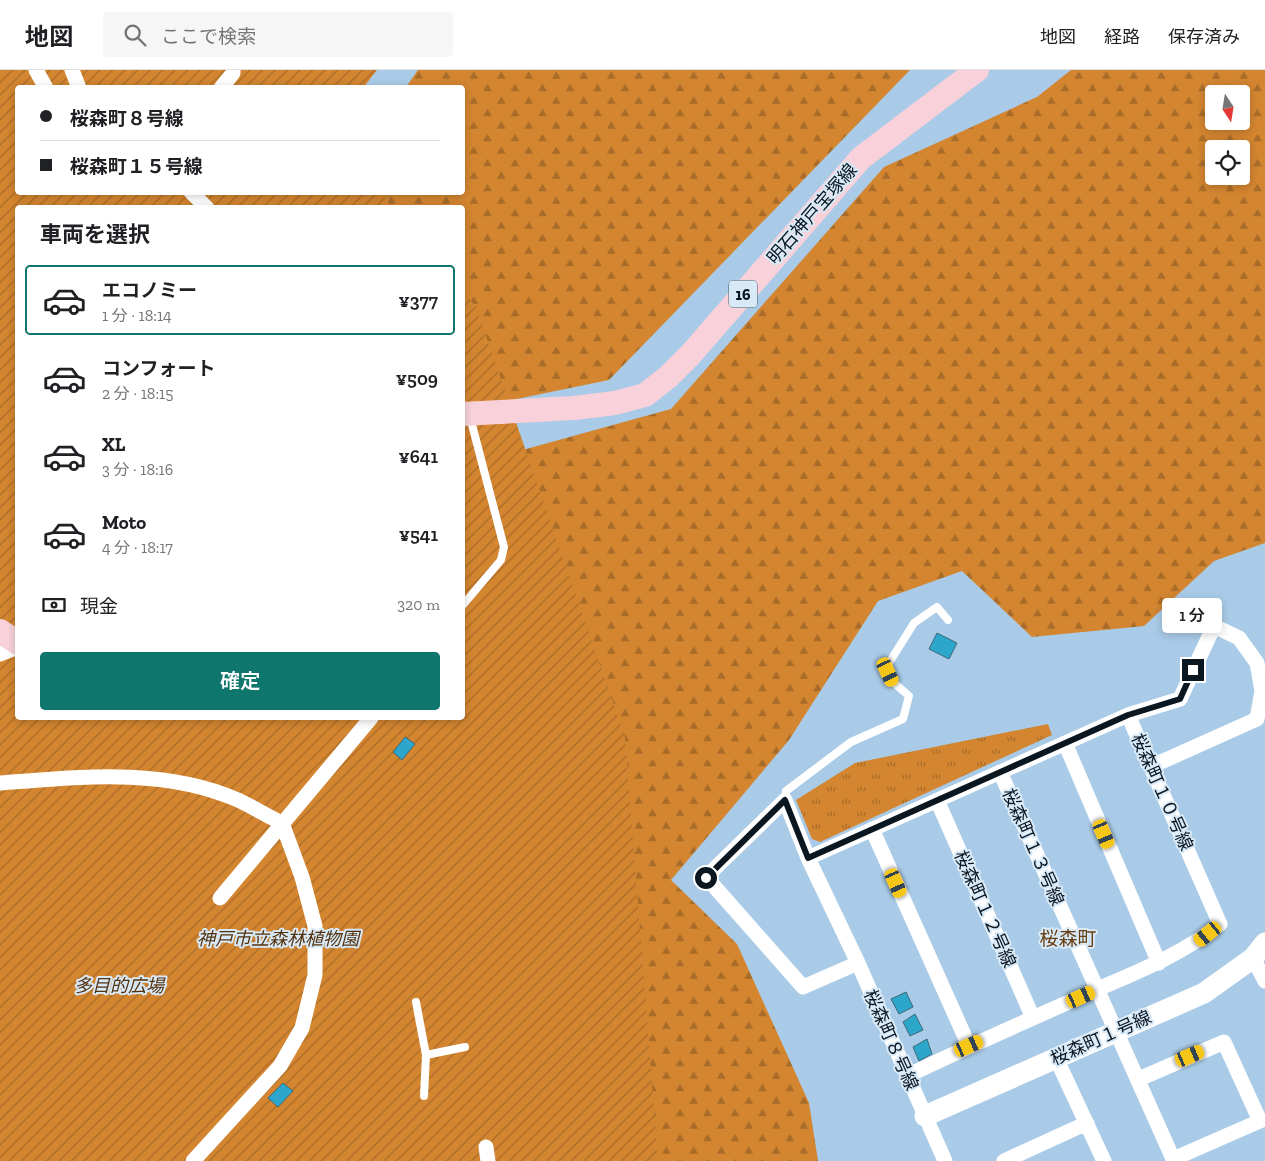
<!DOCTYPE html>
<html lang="ja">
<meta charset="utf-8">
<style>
body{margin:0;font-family:"Zilla Slab","Noto Sans JP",serif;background:#f6f6f6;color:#202124;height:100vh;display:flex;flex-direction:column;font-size:19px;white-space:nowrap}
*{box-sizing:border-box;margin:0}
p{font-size:16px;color:#757577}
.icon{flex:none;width:28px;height:28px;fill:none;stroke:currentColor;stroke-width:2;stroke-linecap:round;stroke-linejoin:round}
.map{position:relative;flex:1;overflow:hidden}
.panel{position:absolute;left:15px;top:135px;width:450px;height:515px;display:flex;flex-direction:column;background:#fff;border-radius:5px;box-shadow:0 2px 8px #0003}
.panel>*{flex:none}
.guide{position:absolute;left:15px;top:15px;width:450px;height:110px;border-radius:5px;box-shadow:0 2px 8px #0003;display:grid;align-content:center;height:110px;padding:0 25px;background:#fff}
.needle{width:32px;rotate:168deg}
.controls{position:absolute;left:1205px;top:15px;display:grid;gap:10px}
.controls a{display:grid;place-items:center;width:45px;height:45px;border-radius:5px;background:#fff;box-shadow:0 2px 8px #0003;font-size:25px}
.end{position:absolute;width:22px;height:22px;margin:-11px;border:6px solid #0a1620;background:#fff;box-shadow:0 0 0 2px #fff}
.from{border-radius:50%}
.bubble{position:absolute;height:35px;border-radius:5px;background:#fff;box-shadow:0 2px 8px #0003;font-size:16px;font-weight:600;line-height:35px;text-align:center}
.car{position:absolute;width:15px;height:30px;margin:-15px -8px;border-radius:6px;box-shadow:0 0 4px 1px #0007;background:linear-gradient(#f5c518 24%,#345 0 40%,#f5c518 0 76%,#345 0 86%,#f5c518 0)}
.guide b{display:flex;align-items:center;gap:18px;height:48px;font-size:19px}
.guide b+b{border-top:1px solid #e0e0e0}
.guide i{width:12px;height:12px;background:#202124}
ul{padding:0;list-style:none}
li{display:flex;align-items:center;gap:15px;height:70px;margin:0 10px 8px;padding:0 15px;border:2px solid transparent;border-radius:5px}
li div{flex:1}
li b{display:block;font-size:19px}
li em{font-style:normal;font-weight:600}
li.selected{border-color:#0f766e}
li>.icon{width:45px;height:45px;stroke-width:1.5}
h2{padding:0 25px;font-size:22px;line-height:60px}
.pay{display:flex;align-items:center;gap:12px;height:55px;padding:0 25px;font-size:19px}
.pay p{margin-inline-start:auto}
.cta{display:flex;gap:10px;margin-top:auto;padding:10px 25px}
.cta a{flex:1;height:58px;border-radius:5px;background:#0f766e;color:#fff;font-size:20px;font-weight:600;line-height:58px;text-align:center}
header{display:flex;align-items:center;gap:30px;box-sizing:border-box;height:70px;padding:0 25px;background:#fff;border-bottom:1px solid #e0e0e0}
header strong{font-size:24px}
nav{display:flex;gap:28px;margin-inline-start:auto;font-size:18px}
.search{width:350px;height:45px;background:#f6f6f6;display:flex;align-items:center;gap:12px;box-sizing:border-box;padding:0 18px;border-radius:5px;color:#757577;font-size:19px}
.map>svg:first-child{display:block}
.forest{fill:url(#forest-firs);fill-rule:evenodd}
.park{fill:url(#park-tufts)}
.garden{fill:url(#garden-furrows)}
.building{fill:#2da6cc;stroke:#3d6877}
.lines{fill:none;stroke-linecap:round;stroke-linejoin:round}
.lane{stroke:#fff;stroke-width:8}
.street{stroke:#fff;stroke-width:15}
.secondary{stroke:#fff;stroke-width:21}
.primary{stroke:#f8d1da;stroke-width:24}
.route{stroke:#0a1620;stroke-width:6}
.labels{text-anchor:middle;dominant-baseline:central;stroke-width:4;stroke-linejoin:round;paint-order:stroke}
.shield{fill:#d8e9f7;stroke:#485560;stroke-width:1}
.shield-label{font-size:16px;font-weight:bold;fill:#0a1620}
.street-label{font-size:18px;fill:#0a1620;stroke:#d8e9f7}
.park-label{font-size:18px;font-style:italic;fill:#53310c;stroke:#d8e9f7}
.neighbourhood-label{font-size:19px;fill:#663e12;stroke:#d8e9f7}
</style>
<header>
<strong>地図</strong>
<div class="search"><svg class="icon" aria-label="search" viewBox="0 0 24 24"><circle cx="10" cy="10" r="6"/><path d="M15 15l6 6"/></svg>ここで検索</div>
<nav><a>地図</a><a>経路</a><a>保存済み</a></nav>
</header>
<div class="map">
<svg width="1265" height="1091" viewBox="0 0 1265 1091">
<defs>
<pattern id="forest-firs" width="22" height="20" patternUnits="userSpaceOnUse" patternTransform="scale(1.25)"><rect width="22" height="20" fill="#d38530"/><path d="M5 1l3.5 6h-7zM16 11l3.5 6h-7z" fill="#a96c28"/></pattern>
<pattern id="park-tufts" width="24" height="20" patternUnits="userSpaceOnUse" patternTransform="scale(1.25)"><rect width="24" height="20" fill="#d38530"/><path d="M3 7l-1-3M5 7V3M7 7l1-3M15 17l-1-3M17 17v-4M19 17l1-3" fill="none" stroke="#a96c28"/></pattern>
<pattern id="garden-furrows" width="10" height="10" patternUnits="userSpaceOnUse" patternTransform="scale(1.25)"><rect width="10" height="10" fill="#d38530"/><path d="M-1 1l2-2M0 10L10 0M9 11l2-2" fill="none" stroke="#a96c28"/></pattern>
</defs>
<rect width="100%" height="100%" fill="#a9cbe7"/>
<path class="forest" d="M 418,0 L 910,0 L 609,310 L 502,332 L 463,296 L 462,138 L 366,137 L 363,123 L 462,122 L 462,18 L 406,17 Z
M 1071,0 L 1265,0 L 1265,473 L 1214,491 L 1144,556 L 1032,567 L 962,501 L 878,531 L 789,670 L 671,810 L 737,874 L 809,1033 L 818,1091 L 613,1091 L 508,384 L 671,339 L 884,97 L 1037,27 ZM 1214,24 L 1241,24 L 1241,51 L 1214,51 ZM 1214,79 L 1241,79 L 1241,106 L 1214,106 Z"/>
<path class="park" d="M 1048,654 L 1052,665 L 820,772 L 812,769 L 796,730 L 855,693 Z"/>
<path class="garden" d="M 0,0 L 377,0 L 363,18 L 18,18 L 18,122 L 379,122 L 392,137 L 18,138 L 18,648 L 462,648 L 463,221 L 476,237 L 625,667 L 658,1091 L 0,1091 Z"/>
<path class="building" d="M 937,563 L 957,573 L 949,589 L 929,579 Z
M 405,667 L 415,674 L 402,690 L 393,682 Z
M 906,922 L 913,937 L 899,944 L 891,929 Z
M 915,944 L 923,960 L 910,966 L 903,952 Z
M 927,969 L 932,984 L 919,991 L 913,977 Z
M 283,1013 L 293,1021 L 278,1037 L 268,1028 Z"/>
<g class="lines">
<path class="lane" d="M 462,536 L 501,490 L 504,477 L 470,347
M 785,730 L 786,721 L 851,672 L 903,649 L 909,626 L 893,612 L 888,602 L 889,593 L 914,553 L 937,537 L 948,550
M 416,932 L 426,985 L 424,1026
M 426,985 L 465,977"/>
<path class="street" d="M 36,0 L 46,18
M 72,0 L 79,18
M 221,18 L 233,3 L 233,0
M 191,122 L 207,138
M 0,584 L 18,577
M 1128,645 L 1180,629 L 1214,556 L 1239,568 L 1257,593 L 1262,621 L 1257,649 L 1152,696
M 1065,673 L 1159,893
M 1000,702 L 1174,1091
M 0,713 C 79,707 163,697 238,730 C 253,737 267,746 282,753 L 302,807 L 315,856 L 315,905 L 302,958 L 280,996 L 193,1091
M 937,730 L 1033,948
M 872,759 L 969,976
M 808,788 L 1128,645 L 1220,854 C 1181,885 1141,900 1096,920 C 1033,948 969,976 907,1006
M 220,828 L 371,648
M 1253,888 L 1265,911
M 858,893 L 803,917 L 706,807 L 785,730 L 808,788 L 858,893 L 945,1091
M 1056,988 L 1104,1091
M 1139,1009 L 1224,972 L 1260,1051 L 1173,1089
M 486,1077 L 488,1091
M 1004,1091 L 1087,1053"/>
<path class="secondary" d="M 925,1046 L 1204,923 L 1253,888 L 1265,873"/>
<path class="primary" d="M 462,344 L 574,338 L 615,333 L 645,325 L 668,307 L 691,284 L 861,88 L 977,0
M 0,561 L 18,573"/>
</g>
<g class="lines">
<path class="route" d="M 706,808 L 785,730 L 808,788 L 1128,645 L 1180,629 L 1193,600"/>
</g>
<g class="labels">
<rect class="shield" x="729" y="210.5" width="28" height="27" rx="4"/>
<g class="shield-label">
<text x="743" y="224">16</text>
</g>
<g class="street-label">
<text transform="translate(812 144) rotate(-49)">明石神戸宝塚線</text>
<text transform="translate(1162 722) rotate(66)">桜森町１０号線</text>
<text transform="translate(1033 777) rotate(66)">桜森町１３号線</text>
<text transform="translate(985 839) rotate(66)">桜森町１２号線</text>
<text transform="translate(1101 968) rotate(-24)">桜森町１号線</text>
<text transform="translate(891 970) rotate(66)">桜森町８号線</text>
</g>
<g class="park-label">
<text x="278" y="869">神戸市立森林植物園</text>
<text x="119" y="916">多目的広場</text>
</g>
<g class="neighbourhood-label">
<text x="1068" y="868">桜森町</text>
</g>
</g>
</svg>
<div class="controls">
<a><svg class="needle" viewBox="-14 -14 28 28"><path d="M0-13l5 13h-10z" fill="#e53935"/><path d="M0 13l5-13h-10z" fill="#757577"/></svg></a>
<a><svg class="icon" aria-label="locate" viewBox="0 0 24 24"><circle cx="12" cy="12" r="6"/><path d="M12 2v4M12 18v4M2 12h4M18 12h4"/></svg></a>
</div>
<i class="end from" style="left:706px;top:808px"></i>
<i class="end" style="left:1193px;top:600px"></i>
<div class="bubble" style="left:1162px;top:528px;width:60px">1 分</div>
<i class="car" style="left:888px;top:602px;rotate:155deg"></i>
<i class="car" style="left:1104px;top:764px;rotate:157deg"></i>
<i class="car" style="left:896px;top:813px;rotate:156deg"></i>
<i class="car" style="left:1208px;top:864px;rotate:231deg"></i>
<i class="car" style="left:1081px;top:927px;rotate:66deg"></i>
<i class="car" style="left:969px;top:976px;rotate:66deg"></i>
<i class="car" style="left:1190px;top:986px;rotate:67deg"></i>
<div class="guide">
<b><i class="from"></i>桜森町８号線</b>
<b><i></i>桜森町１５号線</b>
</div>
<section class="panel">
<h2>車両を選択</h2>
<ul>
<li class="selected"><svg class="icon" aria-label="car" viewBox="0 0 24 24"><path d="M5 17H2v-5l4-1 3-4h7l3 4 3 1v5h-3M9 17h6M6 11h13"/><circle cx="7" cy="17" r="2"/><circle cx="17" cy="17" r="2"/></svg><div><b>エコノミー</b><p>1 分 · 18:14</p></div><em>¥377</em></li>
<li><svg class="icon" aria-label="car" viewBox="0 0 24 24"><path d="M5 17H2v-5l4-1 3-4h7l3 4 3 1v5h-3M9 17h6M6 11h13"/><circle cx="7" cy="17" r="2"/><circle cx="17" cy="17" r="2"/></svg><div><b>コンフォート</b><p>2 分 · 18:15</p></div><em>¥509</em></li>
<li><svg class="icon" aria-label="car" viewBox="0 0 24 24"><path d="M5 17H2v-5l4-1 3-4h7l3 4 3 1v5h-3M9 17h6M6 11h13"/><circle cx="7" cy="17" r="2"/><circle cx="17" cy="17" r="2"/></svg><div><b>XL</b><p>3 分 · 18:16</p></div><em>¥641</em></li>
<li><svg class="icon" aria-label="car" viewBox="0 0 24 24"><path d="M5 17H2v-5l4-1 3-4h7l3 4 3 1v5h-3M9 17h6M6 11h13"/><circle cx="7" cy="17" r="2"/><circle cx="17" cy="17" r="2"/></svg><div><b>Moto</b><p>4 分 · 18:17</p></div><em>¥541</em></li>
</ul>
<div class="pay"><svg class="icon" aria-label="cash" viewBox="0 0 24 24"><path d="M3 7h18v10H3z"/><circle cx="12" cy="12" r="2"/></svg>現金<p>320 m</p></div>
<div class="cta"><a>確定</a></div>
</section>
</div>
